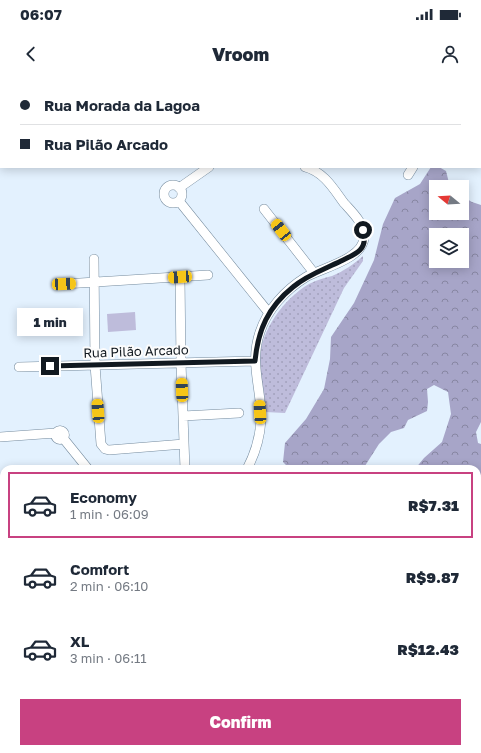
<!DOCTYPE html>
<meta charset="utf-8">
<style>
body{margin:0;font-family:"Golos Text",sans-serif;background:#f2f2f3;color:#1f2937;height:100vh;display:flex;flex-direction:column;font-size:15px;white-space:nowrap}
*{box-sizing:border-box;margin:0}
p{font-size:13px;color:#747a83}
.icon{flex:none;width:22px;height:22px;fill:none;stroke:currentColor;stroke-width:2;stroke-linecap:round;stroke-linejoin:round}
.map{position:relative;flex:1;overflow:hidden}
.side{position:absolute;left:0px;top:385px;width:481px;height:288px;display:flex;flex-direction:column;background:#fff;border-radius:12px 12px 0 0;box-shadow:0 2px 10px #0003}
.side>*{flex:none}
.banner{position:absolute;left:0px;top:0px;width:481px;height:88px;box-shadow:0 2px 10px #0003;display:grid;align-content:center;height:88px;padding:0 20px;background:#fff}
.needle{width:26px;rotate:288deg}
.controls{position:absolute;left:429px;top:100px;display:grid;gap:8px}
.controls a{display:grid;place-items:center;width:40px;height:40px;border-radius:0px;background:#fff;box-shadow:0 2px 10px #0003;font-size:20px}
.end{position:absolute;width:18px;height:18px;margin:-9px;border:5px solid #111920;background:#fff;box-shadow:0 0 0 2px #fff}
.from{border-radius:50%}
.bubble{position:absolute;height:28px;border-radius:0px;background:#fff;box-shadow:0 2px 10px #0003;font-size:13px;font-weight:800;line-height:28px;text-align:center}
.car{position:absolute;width:12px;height:24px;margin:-12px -6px;border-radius:5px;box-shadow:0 0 3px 1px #0007;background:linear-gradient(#f5c518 24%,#345 0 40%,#f5c518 0 76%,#345 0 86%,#f5c518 0)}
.banner b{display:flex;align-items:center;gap:14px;height:38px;font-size:15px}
.banner b+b{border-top:1px solid #e0e1e3}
.banner i{width:10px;height:10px;background:#1f2937}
ul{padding:7px 0 0;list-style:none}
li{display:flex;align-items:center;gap:12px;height:66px;margin:0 8px 6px;padding:0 12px;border:2px solid transparent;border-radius:0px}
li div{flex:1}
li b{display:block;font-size:15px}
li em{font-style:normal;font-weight:800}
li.on{border-color:#c84181}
li>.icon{width:36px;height:36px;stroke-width:1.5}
.cta{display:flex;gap:8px;margin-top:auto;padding:8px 20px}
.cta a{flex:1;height:46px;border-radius:0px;background:#c84181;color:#fff;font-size:16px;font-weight:800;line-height:46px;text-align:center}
.status{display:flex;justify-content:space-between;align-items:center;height:28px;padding:0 20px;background:#fff;direction:ltr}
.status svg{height:11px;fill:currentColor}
header{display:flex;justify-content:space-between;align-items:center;height:52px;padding:0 20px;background:#fff;font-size:18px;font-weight:800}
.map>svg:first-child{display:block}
.green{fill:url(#green-dots)}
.forest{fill:url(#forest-crowns);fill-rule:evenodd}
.pitch{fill:#bebcdb}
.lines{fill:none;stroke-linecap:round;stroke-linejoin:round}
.minor-casing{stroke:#758b9e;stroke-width:10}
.minor{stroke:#fff;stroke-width:9}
.route{stroke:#111920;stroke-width:5}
.labels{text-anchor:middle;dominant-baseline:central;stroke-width:4;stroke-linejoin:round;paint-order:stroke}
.street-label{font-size:13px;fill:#111920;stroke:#fcfcfc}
</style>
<div class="status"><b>06:07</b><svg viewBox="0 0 49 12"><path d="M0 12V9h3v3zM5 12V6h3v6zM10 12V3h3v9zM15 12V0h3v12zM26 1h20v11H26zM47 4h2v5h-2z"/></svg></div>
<header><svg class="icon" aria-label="back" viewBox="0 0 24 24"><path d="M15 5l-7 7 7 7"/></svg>Vroom<svg class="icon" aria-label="person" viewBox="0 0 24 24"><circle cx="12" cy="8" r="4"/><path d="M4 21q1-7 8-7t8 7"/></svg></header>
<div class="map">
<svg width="481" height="673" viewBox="0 0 481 673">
<defs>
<pattern id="green-dots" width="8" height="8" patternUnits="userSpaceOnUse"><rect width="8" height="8" fill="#bebcdb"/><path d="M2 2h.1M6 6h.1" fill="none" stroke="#a2a1bc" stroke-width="1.8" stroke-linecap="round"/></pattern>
<pattern id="forest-crowns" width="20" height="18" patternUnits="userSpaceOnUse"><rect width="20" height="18" fill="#a7a5c8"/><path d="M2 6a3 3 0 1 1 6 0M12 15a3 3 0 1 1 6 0" fill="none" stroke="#8786a2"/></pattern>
</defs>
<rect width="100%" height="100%" fill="#e3f1fe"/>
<path class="green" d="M 363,176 L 363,181 L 344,208 L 285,333 L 265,332 C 263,315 260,297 260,280 C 260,250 285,218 309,204 C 317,200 324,198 332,196 C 344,191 354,184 363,176 Z
M 12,669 L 119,669 L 117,673 L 6,673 Z"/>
<path class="forest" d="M 431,87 L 439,87 L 446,91 L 450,107 L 436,107 L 436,133 L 462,133 L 462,116 L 472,122 L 481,125 L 481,342 L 476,352 L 478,363 L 481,364 L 481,426 L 477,423 L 477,389 L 415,389 L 424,378 L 442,362 L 451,334 L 448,312 L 434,305 L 427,309 L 428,322 L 427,331 L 408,340 L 404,348 L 391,352 L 379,364 L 363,389 L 290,389 L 283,382 L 285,363 L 306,339 L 324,309 L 330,279 L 331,257 L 354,223 L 374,180 L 383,144 L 395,118 L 420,104 ZM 436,155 L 462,155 L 462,181 L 436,181 Z"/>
<path class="pitch" d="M 135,232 L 136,250 L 108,252 L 107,234 Z"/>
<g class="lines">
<g class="minor-casing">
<path id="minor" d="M 472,1 L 472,0
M 408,95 L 413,87
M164 114a9 9 0 1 1 18 0a9 9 0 1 1-18 0Z
M 179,108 L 209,87
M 179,121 L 269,233
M 264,129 L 314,193
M 94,179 L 95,285 L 101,364 L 105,369 L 109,370 L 184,364
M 180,197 L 181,283 L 185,389
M 64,204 L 208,195
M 19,287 L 255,281
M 183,336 L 239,333
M55.5 355a4.5 4.5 0 1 1 9 0a4.5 4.5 0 1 1-9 0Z
M 0,357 L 56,353
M 63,358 L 88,389
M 247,389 C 255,374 260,357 261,340 C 262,309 249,284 260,252 C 267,230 285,210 306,197 C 321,188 365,179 364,156 C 364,143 352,132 344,123 C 333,108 324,92 305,87
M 477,481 L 481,460
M 0,502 L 4,502
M 477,636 L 481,638
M 175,669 L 179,673
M 0,671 L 4,668
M 119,673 L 122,669"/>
</g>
<use href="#minor" class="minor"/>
</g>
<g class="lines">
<path class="route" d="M 50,286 L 255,281 C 258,250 268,227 293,207 C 307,195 325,189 341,181 C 347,178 355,175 360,170 C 365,165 365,157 363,150"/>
</g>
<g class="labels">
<g class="street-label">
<text transform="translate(136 271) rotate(-2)">Rua Pilão Arcado</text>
</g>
</g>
</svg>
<div class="controls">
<a><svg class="needle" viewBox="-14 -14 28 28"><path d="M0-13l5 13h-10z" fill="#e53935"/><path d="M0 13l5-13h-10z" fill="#747a83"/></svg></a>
<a><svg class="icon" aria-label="layers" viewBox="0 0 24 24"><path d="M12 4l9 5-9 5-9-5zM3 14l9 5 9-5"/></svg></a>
</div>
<i class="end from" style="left:363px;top:150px"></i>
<i class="end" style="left:50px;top:286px"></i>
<div class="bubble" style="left:17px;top:228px;width:66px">1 min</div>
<i class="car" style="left:281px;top:150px;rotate:322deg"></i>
<i class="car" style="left:180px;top:197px;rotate:266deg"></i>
<i class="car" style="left:64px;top:204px;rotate:87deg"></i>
<i class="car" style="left:182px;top:310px;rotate:358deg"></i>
<i class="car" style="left:98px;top:331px;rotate:356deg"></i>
<i class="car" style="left:260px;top:332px;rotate:357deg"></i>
<div class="banner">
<b><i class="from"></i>Rua Morada da Lagoa</b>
<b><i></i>Rua Pilão Arcado</b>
</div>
<section class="side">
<ul>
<li class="on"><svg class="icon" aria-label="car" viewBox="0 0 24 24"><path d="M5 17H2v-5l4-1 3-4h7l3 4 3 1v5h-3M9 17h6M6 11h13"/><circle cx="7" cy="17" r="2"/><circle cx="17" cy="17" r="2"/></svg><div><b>Economy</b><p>1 min · 06:09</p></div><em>R$7.31</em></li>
<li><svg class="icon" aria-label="car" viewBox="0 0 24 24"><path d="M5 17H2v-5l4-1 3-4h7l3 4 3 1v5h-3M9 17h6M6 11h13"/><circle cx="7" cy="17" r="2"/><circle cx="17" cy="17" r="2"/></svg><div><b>Comfort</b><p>2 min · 06:10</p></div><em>R$9.87</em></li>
<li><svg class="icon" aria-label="car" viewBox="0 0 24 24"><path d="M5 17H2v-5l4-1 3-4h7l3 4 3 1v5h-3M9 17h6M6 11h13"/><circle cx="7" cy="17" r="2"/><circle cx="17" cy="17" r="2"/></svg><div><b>XL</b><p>3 min · 06:11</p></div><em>R$12.43</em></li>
</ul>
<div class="cta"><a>Confirm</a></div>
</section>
</div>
